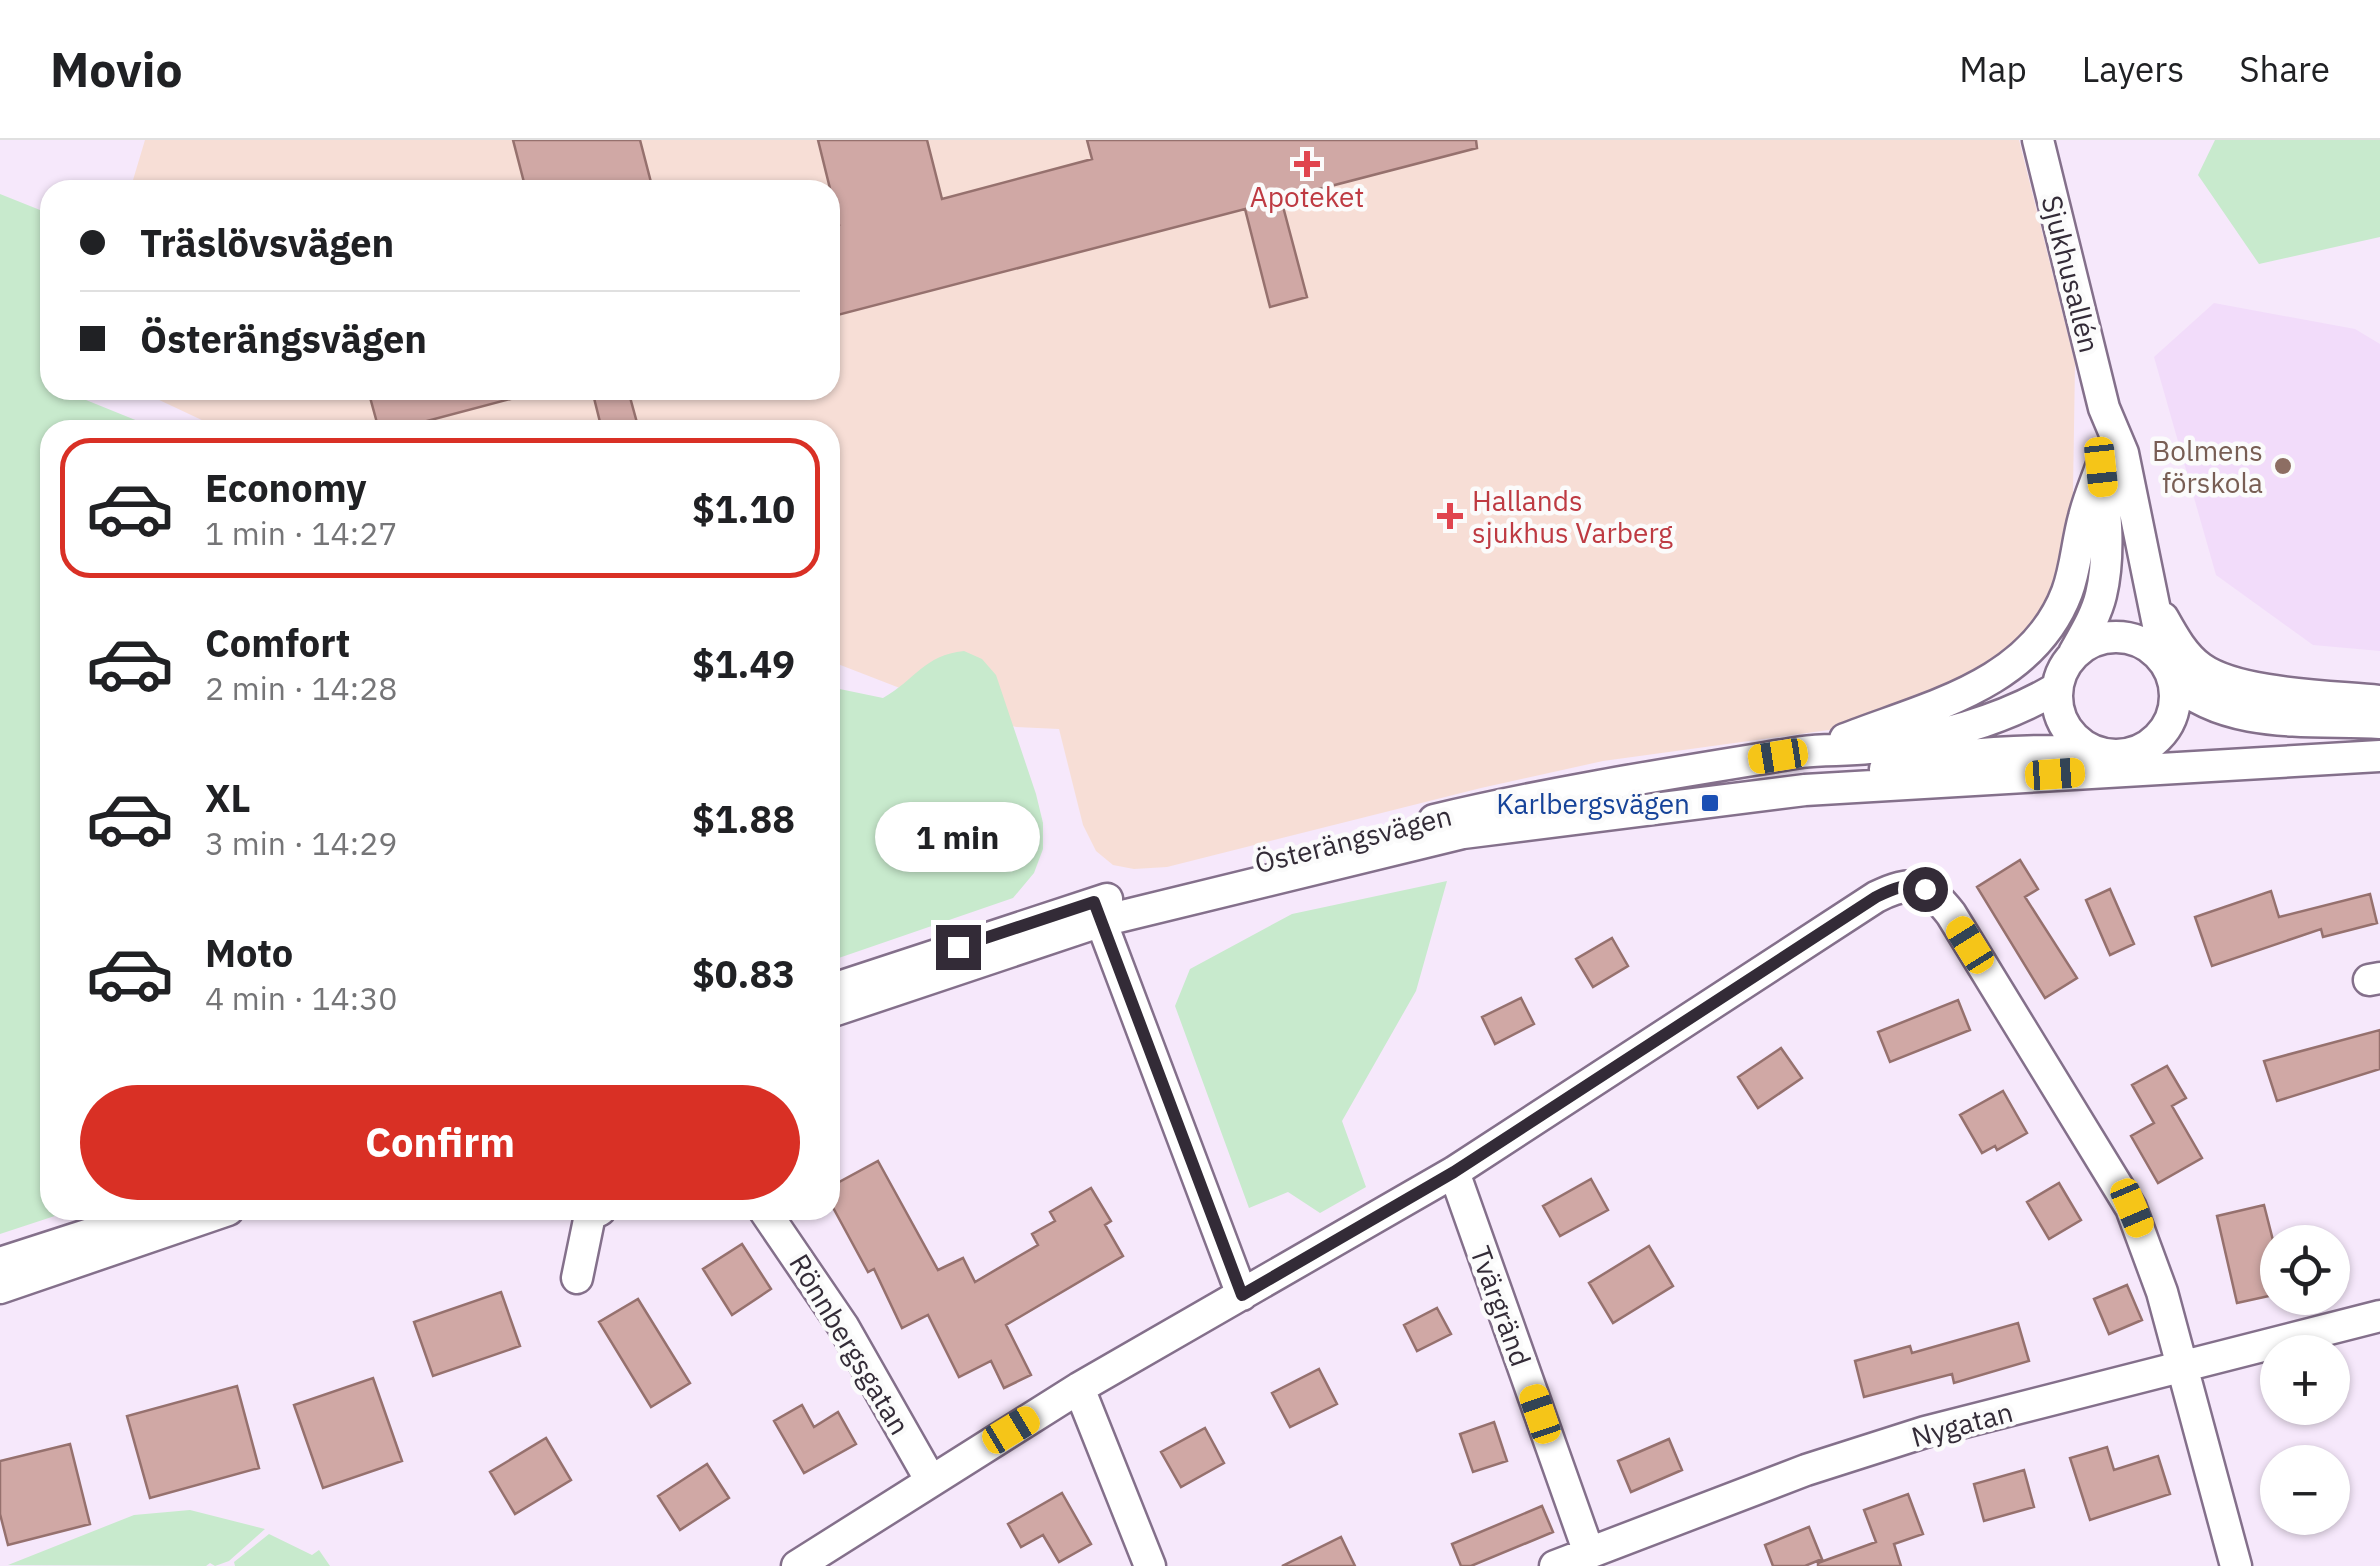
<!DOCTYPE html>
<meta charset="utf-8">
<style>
body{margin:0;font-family:"IBM Plex Sans",sans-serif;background:#f2f2f2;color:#202124;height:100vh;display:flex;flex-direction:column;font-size:38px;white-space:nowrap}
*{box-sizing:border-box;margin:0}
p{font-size:32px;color:#757577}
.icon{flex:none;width:55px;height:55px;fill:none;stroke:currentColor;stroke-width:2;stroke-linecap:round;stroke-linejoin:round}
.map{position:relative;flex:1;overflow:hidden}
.side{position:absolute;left:40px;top:280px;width:800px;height:800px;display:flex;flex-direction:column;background:#fff;border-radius:30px;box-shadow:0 2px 8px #0004}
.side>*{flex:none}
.banner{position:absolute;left:40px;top:40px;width:800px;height:220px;border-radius:30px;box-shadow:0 2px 8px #0004;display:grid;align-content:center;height:220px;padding:0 40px;background:#fff}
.buttons{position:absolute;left:2260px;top:1085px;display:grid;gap:20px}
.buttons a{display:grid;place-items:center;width:90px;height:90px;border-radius:50%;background:#fff;box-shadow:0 2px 8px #0004;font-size:50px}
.end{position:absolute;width:45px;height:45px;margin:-22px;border:12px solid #332b37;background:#fff;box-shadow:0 0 0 5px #fff}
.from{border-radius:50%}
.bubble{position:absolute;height:70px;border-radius:35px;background:#fff;box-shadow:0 2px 8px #0004;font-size:32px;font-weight:800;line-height:70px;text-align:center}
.car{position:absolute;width:30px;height:60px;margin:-30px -15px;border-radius:12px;box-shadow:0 0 8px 2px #0007;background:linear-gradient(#f5c518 24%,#345 0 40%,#f5c518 0 76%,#345 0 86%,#f5c518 0)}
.banner b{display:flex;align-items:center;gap:35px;height:95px;font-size:38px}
.banner b+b{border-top:2px solid #e0e0e0}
.banner i{width:25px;height:25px;background:#202124}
ul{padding:18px 0 0;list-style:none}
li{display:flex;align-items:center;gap:30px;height:140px;margin:0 20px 15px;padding:0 20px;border:5px solid transparent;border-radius:30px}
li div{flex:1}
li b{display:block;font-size:38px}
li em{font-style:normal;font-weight:800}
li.on{border-color:#d93025}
li>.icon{width:90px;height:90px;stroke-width:1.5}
.button{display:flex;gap:20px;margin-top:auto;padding:20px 40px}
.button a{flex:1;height:115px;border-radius:60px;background:#d93025;color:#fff;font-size:40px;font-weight:800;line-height:115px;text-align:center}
header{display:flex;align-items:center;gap:60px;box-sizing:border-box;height:140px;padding:0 50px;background:#fff;border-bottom:2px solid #e0e0e0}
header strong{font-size:48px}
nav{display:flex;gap:55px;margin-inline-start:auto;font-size:35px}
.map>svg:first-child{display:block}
.built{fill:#f2dcfa}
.medical{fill:#f7ded6}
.green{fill:#c8eacd}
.building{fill:#d0a8a5;stroke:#96716e;stroke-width:2.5}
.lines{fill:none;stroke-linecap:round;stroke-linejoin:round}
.minor-casing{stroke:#84708b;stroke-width:35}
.minor{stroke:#fff;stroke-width:30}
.route{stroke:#332b37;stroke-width:12}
.health-dot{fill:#e0444e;stroke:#fbfbfb;stroke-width:4}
.education-dot{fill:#8d6e63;stroke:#fbfbfb;stroke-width:4}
.transit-dot{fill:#1a4fb4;stroke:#fbfbfb;stroke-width:4}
.labels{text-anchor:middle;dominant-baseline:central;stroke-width:9;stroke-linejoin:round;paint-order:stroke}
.health-label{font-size:28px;fill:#be3a42;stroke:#fbfbfb}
.street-label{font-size:28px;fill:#332b37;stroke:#fbfbfb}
.education-label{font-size:28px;fill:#785e54;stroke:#fbfbfb;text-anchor:end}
.transit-label{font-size:28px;fill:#164399;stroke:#fbfbfb;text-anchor:end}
</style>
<header>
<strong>Movio</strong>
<nav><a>Map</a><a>Layers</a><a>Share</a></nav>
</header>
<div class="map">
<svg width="2380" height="1426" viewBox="0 0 2380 1426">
<rect width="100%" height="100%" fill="#f6e8fb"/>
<path class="built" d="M 2214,163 L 2355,189 L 2380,204 L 2380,511 L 2313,505 L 2216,435 L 2154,217 Z"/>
<path class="medical" d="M 145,0 L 2019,0 L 2075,223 L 2073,353 L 2064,427 L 2038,483 L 1991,529 L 1836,589 L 1603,621 L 1481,648 L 1167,727 L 1134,729 L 1113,725 L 1096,711 L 1083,685 L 1059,589 L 1016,587 L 941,564 L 830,521 L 830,290 L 223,290 L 138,250 L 830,250 L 830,50 L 130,50 Z"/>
<path class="green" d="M 2215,0 L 2380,0 L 2380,97 L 2259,124 L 2198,35 Z
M 0,54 L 50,74 L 50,250 L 77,250 L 86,260 L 160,290 L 50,290 L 50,1070 L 73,1070 L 0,1094 Z
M 964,511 L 982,519 L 996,535 L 1036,654 L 1043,683 L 1043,709 L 1034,733 L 1013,758 L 830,821 L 830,547 L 883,558 C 915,540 924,515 964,511 Z
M 1447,741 L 1416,851 L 1342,981 L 1366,1047 L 1320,1073 L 1288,1052 L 1249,1068 L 1175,866 L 1190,829 L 1292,774 Z
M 190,1370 L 265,1389 L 229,1421 L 215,1426 L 210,1423 L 206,1426 L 8,1425 L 134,1375 Z
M 269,1394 L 312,1415 L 319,1410 L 330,1426 L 235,1426 L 234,1422 Z"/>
<path class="building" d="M 513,0 L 640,0 L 653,50 L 526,50 Z
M 818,0 L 927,0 L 942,59 L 1092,19 L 1087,0 L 1476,0 L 1477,8 L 1281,59 L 1307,157 L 1270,167 L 1245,69 L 830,177 L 830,88 L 839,85 Z
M 368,250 L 513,250 L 514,258 L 393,290 L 379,290 Z
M 592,250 L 628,250 L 639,290 L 602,290 Z
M 2020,720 L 2038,749 L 2025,757 L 2077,838 L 2045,858 L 1977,747 Z
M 2110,749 L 2134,804 L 2110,815 L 2086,760 Z
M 2271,751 L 2279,777 L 2370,754 L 2377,783 L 2323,797 L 2321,789 L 2212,826 L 2195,777 Z
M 1612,798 L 1628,826 L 1593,847 L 1576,819 Z
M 1521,858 L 1534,884 L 1495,904 L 1482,877 Z
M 1958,860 L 1970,890 L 1890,922 L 1878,892 Z
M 2380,890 L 2380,929 L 2277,961 L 2264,921 Z
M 1781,908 L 1802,938 L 1758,968 L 1738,937 Z
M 2167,926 L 2186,958 L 2172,966 L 2202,1018 L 2158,1043 L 2131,996 L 2154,983 L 2132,945 Z
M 2003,951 L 2027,993 L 1997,1010 L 1995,1006 L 1982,1013 L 1960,975 Z
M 878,1021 L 938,1130 L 963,1118 L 975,1142 L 1038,1105 L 1032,1094 L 1055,1081 L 1050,1072 L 1091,1048 L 1111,1081 L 1105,1085 L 1123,1116 L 1006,1185 L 1031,1235 L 1004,1248 L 991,1221 L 959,1237 L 928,1175 L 902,1188 L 874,1129 L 868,1132 L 830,1062 L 830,1047 Z
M 1591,1039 L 1608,1070 L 1560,1096 L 1543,1066 Z
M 2059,1043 L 2081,1080 L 2049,1099 L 2027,1062 Z
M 2264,1065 L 2278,1120 L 2278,1154 L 2237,1163 L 2217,1076 Z
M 742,1104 L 771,1149 L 732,1175 L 703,1129 Z
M 1649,1106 L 1673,1146 L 1613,1183 L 1589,1143 Z
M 2127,1145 L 2142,1180 L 2109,1194 L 2094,1159 Z
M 501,1152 L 520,1206 L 433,1236 L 414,1182 Z
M 638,1159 L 690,1243 L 651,1267 L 599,1182 Z
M 1437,1168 L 1451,1194 L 1417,1211 L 1404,1185 Z
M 2018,1183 L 2029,1221 L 1954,1243 L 1952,1234 L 1864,1257 L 1855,1221 L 1910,1206 L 1912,1213 Z
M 1319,1229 L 1337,1264 L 1290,1287 L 1272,1253 Z
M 373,1238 L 402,1321 L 323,1348 L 294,1265 Z
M 237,1246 L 259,1328 L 150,1358 L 127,1276 Z
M 802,1265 L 814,1287 L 838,1272 L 856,1304 L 804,1333 L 774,1281 Z
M 1494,1282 L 1507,1321 L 1473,1332 L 1460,1294 Z
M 1205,1288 L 1224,1323 L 1181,1347 L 1161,1312 Z
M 546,1298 L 571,1340 L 515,1374 L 490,1332 Z
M 1669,1299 L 1682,1330 L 1631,1352 L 1618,1321 Z
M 70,1304 L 90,1384 L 8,1405 L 0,1374 L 0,1321 Z
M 2107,1307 L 2114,1330 L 2158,1316 L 2170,1354 L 2090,1380 L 2070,1318 Z
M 707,1324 L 729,1358 L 680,1390 L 658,1356 Z
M 2024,1330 L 2034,1367 L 1984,1381 L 1974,1344 Z
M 1062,1353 L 1091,1404 L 1059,1422 L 1043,1395 L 1021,1407 L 1008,1384 Z
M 1908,1354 L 1923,1394 L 1894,1404 L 1901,1426 L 1818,1426 L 1818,1423 L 1876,1402 L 1864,1370 Z
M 1542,1366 L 1553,1392 L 1471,1426 L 1461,1426 L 1452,1404 Z
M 1809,1387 L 1822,1419 L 1805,1426 L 1773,1426 L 1765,1405 Z
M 1341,1397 L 1355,1426 L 1282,1426 Z"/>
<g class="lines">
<g class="minor-casing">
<path id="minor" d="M 2038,0 L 2104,268 L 2123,313 L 2166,524
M 2163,478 C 2173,496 2184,516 2201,528 C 2239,555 2333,556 2380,561
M2057 556a59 59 0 1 1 118 0a59 59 0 1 1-118 0Z
M 2074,513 C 2084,495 2096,476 2101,455 C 2110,417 2106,375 2102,336
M 2174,541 C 2228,590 2311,579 2380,583
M 1845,599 C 1927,567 2032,545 2067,452 C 2076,428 2077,402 2084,377 C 2088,360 2095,344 2101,327
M 1885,629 C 1954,613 2025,609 2096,612
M 1434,680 C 1555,651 1679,632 1802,612 C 1824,609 1847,611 1870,608 C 1935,598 2000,582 2057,548
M 1095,765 L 1242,1155
M 2369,840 L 2380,838
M 830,850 L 1107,759
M 830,872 L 1102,781 L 1463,693 L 1805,650 L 2380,616
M 1454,1032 L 1589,1413
M 764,1070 L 843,1186 L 931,1341
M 0,1123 L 158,1072
M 577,1138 L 590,1075 L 600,1070
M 0,1148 L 228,1070
M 1079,1248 L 1150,1426
M 797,1426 L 1079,1248 L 1454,1032 L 1876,757 C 1912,739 1927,743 1951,774 L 2131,1068 L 2162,1152 L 2236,1426
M 1555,1426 L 1806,1330 L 1925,1292 L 2380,1176"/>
</g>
<use href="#minor" class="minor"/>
</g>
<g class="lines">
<path class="route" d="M 958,807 L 1094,762 L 1242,1155 L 1454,1032 L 1876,757 C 1892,749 1907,742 1925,749"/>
</g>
<g class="health-dot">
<path d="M1302 9h10v10h10v10h-10v10h-10v-10h-10v-10h10z"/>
<path d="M1445 361h10v10h10v10h-10v10h-10v-10h-10v-10h10z"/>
</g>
<circle class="education-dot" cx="2283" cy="326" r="10"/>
<rect class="transit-dot" x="1700" y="653" width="20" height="20" rx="5"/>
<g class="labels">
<g class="health-label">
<text x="1307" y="56">Apoteket</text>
<text x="1472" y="360" text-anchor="start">Hallands<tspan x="1472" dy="32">sjukhus Varberg</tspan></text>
</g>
<g class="street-label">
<text transform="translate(2071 134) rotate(76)">Sjukhusallén</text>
<text transform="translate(1353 699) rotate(-14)">Österängsvägen</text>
<text transform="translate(1501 1166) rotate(70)">Tvärgränd</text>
<text transform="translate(850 1204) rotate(59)">Rönnbergsgatan</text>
<text transform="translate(1962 1284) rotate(-15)">Nygatan</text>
</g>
<g class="education-label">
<text x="2263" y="310">Bolmens<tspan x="2263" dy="32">förskola</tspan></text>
</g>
<g class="transit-label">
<text x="1690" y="663">Karlbergsvägen</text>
</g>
</g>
</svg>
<div class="buttons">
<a><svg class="icon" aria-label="locate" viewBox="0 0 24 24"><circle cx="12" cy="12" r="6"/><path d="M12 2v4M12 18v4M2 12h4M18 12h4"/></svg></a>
<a>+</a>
<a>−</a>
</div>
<i class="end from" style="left:1925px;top:749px"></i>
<i class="end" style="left:958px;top:807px"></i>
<div class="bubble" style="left:875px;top:662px;width:165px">1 min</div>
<i class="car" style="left:2101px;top:327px;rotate:174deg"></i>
<i class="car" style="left:1778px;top:616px;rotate:261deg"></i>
<i class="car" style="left:2055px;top:634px;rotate:86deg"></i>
<i class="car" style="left:1970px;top:805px;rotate:328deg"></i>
<i class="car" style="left:2132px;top:1068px;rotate:157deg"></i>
<i class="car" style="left:1540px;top:1274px;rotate:341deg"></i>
<i class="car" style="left:1011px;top:1290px;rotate:59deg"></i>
<div class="banner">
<b><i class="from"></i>Träslövsvägen</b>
<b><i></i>Österängsvägen</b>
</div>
<section class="side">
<ul>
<li class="on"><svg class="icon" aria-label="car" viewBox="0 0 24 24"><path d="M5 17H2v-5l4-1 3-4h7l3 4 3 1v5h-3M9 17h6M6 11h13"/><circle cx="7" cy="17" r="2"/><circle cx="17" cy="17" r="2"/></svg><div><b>Economy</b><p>1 min · 14:27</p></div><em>$1.10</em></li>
<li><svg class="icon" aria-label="car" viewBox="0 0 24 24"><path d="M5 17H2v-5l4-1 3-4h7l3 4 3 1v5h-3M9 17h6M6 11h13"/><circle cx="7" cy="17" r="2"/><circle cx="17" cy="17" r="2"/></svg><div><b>Comfort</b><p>2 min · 14:28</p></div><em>$1.49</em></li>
<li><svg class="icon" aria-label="car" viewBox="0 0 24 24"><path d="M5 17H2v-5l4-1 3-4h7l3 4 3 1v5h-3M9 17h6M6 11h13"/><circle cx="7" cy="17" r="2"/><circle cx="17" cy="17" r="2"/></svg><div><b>XL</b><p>3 min · 14:29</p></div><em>$1.88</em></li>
<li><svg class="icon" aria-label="car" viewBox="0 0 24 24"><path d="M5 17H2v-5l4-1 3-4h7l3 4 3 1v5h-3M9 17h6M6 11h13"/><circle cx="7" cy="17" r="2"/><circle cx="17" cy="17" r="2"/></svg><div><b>Moto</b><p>4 min · 14:30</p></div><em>$0.83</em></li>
</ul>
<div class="button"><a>Confirm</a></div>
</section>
</div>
